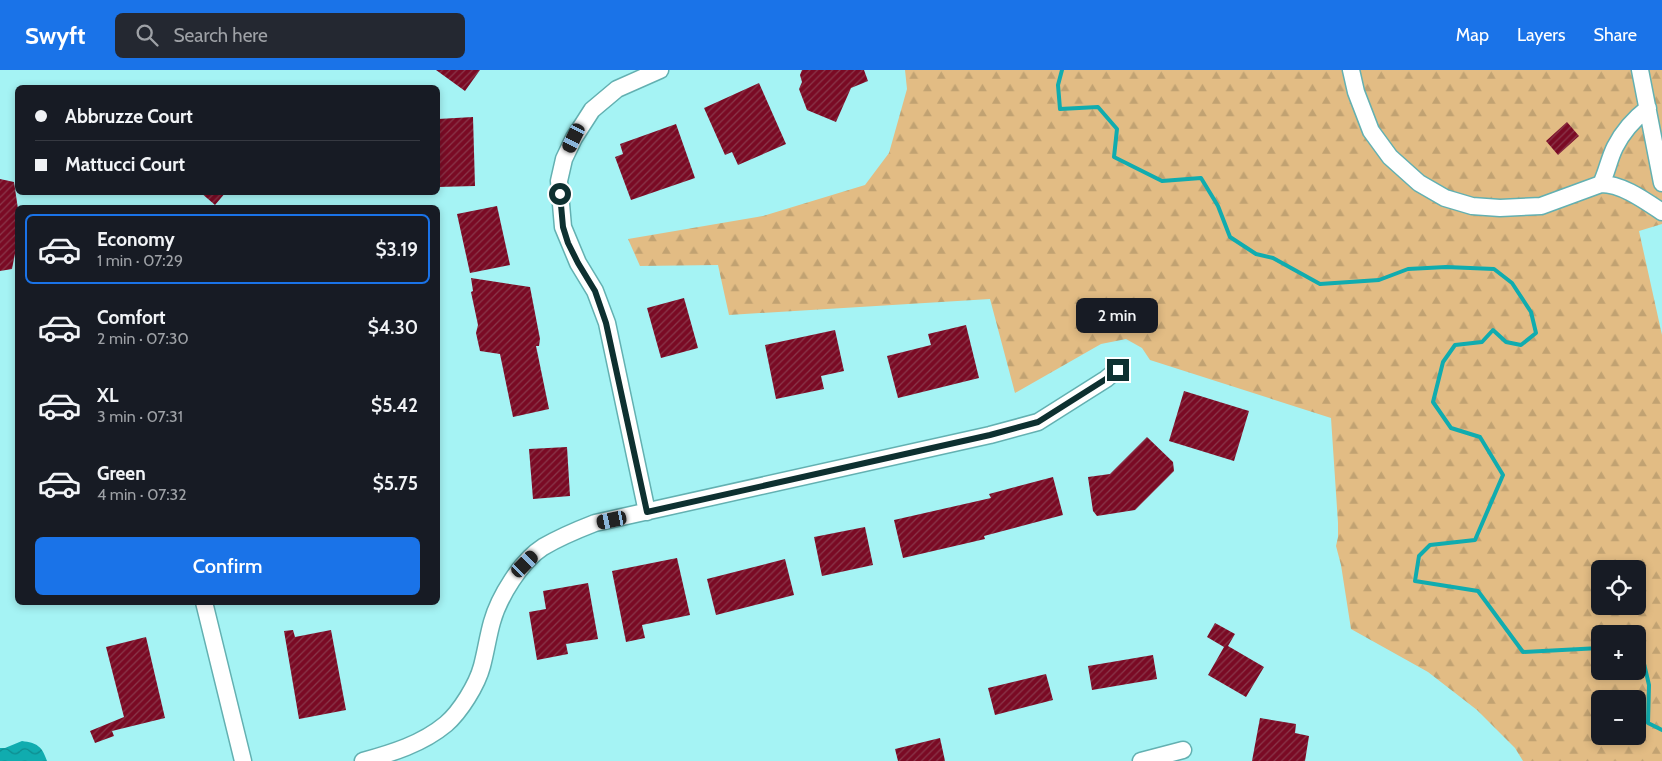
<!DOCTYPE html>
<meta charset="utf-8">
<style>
body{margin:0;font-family:Cabin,sans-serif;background:#242831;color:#f1f3f6;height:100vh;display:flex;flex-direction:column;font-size:19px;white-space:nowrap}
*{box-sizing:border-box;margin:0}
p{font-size:16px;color:#9ea1a6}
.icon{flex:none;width:28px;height:28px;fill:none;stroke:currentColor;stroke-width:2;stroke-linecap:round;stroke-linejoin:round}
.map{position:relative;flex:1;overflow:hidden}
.details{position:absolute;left:15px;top:135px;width:425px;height:400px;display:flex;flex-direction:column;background:#171b24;border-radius:8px;box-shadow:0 2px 8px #0003}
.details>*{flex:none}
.hud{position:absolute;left:15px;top:15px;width:425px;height:110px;border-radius:8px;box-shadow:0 2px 8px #0003;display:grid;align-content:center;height:110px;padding:0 20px;background:#171b24}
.fabs{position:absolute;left:1591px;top:490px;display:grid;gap:10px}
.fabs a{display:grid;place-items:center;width:55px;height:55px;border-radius:8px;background:#171b24;box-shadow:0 2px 8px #0003;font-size:25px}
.end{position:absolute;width:22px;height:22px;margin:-11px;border:6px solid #0e3030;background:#fff;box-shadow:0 0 0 2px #fff}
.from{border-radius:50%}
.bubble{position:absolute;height:35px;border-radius:8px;background:#171b24;box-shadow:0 2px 8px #0003;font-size:16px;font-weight:600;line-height:35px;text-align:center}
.car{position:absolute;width:15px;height:30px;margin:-15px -8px;border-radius:6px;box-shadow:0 0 4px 1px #0007;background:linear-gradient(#222 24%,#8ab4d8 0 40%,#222 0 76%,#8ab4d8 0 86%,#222 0)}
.hud b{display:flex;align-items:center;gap:18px;height:48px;font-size:19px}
.hud b+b{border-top:1px solid #363941}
.hud i{width:12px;height:12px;background:#f1f3f6}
ul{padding:9px 0 0;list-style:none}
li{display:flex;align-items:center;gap:15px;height:70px;margin:0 10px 8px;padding:0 10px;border:2px solid transparent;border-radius:8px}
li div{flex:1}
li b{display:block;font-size:19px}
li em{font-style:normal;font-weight:600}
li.active{border-color:#1a73e8}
li>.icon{width:45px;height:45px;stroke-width:1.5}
.cta{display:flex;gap:10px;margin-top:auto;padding:10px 20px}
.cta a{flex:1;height:58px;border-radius:8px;background:#1a73e8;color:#fff;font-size:20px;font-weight:600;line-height:58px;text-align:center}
header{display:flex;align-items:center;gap:30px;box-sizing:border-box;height:70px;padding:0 25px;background:#1a73e8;color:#fff}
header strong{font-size:24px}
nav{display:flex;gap:28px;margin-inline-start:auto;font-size:18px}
.search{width:350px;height:45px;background:#242831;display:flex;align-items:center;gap:12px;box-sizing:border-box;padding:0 18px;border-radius:8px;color:#9ea1a6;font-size:19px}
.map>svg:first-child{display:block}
.forest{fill:url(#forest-firs);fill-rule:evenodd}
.water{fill:url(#water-waves)}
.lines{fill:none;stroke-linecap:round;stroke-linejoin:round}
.stream{stroke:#10acaf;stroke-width:4}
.building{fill:url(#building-hatch)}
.minor-casing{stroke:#63b0b1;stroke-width:19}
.minor{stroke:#fff;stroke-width:16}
.route{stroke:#0e3030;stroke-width:6}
</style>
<header>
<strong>Swyft</strong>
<div class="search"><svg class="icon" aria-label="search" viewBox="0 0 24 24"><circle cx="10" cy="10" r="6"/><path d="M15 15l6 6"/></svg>Search here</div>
<nav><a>Map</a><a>Layers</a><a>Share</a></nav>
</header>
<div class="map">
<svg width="1662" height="691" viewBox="0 0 1662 691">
<defs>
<pattern id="forest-firs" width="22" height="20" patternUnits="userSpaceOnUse" patternTransform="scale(1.25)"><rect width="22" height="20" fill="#e2bc84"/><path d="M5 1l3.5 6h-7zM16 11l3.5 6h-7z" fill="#c1a272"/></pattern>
<pattern id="water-waves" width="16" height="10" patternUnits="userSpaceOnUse" patternTransform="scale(1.25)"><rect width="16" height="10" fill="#10acaf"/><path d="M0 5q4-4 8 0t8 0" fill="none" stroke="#0e8c8f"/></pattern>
<pattern id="building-hatch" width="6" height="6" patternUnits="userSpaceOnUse" patternTransform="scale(1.25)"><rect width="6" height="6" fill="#7a0a24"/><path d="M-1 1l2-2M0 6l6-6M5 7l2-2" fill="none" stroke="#89384b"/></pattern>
</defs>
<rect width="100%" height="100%" fill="#a5f3f4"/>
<path class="forest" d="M 905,0 L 1662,0 L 1662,154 L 1639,161 L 1662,265 L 1662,691 L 1523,691 L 1515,678 L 1477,640 L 1428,602 L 1351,559 L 1341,495 L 1336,476 L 1338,467 L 1338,453 L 1331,348 L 1150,290 L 1142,278 L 1126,269 L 1101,274 L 1015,323 L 990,229 L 729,245 L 718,195 L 640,196 L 628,169 L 763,146 L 865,115 L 889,83 L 907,19 ZM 1600,499 L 1638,499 L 1638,536 L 1600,536 ZM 1600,564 L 1638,564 L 1638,601 L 1600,601 ZM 1600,629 L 1638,629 L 1638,666 L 1600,666 Z"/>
<path class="water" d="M 22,671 C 37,673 42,676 47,691 L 0,691 L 0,678 L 5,678 Z"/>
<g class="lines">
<path class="stream" d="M 1062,0 L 1058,15 L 1060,39 L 1098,37 L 1117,59 L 1114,87 L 1162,111 L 1201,108 L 1218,136 L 1230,167 L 1256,184 L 1273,188 L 1320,214 L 1379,210 L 1408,199 L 1446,197 L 1494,199 L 1512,213 L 1531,242 L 1536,263 L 1521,275 L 1506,272 L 1493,260 L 1482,272 L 1455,275 L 1443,292 L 1433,332 L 1451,358 L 1480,367 L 1503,405 L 1475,470 L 1430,475 L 1419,486 L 1415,511 L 1478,521 L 1523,582 L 1600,578
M 1638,580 L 1641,581 L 1649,615 L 1648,653 L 1662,660"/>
</g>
<path class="building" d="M 436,0 L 480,0 L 465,21 Z
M 802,0 L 864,0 L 868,11 L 851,18 L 836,52 L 807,40 L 799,19 L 802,12 L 800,5 Z
M 759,13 L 786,74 L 738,95 L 732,82 L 725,85 L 704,38 Z
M 473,47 L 475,116 L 438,117 L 438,49 Z
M 1567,52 L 1579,66 L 1558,85 L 1546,71 Z
M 676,54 L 695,108 L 631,130 L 615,87 L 623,84 L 620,74 Z
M 0,109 L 14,112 L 18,139 L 18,168 L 12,199 L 0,201 Z
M 200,122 L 226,122 L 215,135 Z
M 497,136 L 510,195 L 470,203 L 457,144 Z
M 471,208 L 530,217 L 540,269 L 539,276 L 536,276 L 549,339 L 513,347 L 500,284 L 480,281 L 476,263 L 478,255 L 471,222 L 473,221 Z
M 684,228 L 698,278 L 661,288 L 647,238 Z
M 966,255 L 979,308 L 898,328 L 887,286 L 931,275 L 928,264 Z
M 835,260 L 844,301 L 821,306 L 824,319 L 776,329 L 765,275 Z
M 1184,321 L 1249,341 L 1234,391 L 1169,371 Z
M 1147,367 L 1173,392 L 1174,401 L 1135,440 L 1097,446 L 1093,441 L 1088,407 L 1110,404 Z
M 567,377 L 570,426 L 533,429 L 529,379 Z
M 1053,407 L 1063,445 L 984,466 L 985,469 L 903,488 L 894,450 L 991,428 L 989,424 Z
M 865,457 L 873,495 L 822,506 L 814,467 Z
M 677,488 L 690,545 L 642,555 L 645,568 L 626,572 L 612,501 Z
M 785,489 L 794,525 L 716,545 L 707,509 Z
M 588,513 L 598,569 L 566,574 L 568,584 L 537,590 L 529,542 L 546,539 L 543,521 Z
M 1215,553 L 1235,564 L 1228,576 L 1264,597 L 1246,627 L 1208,605 L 1224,577 L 1207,567 Z
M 293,560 L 295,567 L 331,560 L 346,640 L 299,649 L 284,561 Z
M 146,567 L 165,648 L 112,661 L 114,666 L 95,673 L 90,661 L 124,647 L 106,577 Z
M 1153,585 L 1157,609 L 1092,620 L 1088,596 Z
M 1046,604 L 1053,630 L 995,645 L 988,618 Z
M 1260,648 L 1296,654 L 1295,663 L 1309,666 L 1305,691 L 1252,691 Z
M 940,668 L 945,691 L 898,691 L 895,679 Z"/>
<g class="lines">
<g class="minor-casing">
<path id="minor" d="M 1351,0 L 1356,22 L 1371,61 L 1390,87 L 1419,113 L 1445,128 L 1472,136 L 1500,138 L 1541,136 L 1601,114 C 1607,102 1609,89 1615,77 C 1623,61 1634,49 1648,38
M 1640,0 L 1662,113
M 1601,114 C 1622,114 1644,130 1662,142
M 647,442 L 607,253 L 595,221 L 578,193 L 563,157 L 559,111 L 564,89 L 574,68 L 592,40 L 617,19 L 660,0
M 204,532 L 243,691
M 363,691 C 392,683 422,674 446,654 C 460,642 477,615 482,596 C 486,581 488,566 492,552 C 499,527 521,491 543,477 C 560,467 577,460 595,453 L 990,365 L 1038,352 L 1106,309 L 1118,299
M 1141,691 L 1183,680"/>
</g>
<use href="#minor" class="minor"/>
</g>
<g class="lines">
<path class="route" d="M 560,124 L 563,157 L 568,173 L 578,193 L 595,221 L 606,253 L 647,442 L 990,365 L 1038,352 L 1106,309 L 1118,300"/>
</g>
</svg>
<div class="fabs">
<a><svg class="icon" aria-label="locate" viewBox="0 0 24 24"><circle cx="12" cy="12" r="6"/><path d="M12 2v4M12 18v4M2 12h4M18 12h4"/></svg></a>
<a>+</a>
<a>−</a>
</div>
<i class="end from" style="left:560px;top:124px"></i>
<i class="end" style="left:1118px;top:300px"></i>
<div class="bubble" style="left:1076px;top:228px;width:82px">2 min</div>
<i class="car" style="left:574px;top:68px;rotate:206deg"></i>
<i class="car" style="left:612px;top:450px;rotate:258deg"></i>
<i class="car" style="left:525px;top:494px;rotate:45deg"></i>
<div class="hud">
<b><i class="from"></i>Abbruzze Court</b>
<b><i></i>Mattucci Court</b>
</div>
<section class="details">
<ul>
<li class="active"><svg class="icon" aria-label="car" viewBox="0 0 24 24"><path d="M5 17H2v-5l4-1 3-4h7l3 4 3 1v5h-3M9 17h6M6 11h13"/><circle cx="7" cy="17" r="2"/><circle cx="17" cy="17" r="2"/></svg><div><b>Economy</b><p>1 min · 07:29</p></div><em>$3.19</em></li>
<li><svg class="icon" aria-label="car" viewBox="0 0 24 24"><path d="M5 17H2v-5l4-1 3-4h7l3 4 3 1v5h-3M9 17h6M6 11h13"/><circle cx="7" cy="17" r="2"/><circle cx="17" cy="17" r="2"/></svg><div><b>Comfort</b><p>2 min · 07:30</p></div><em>$4.30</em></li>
<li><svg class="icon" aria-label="car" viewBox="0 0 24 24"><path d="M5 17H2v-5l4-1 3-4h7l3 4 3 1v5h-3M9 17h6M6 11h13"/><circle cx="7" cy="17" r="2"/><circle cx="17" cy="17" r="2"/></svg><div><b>XL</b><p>3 min · 07:31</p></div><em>$5.42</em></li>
<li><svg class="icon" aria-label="car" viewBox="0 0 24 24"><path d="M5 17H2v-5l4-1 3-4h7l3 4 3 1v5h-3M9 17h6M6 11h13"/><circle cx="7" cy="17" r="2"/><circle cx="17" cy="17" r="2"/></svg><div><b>Green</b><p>4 min · 07:32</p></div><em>$5.75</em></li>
</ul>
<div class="cta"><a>Confirm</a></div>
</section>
</div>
